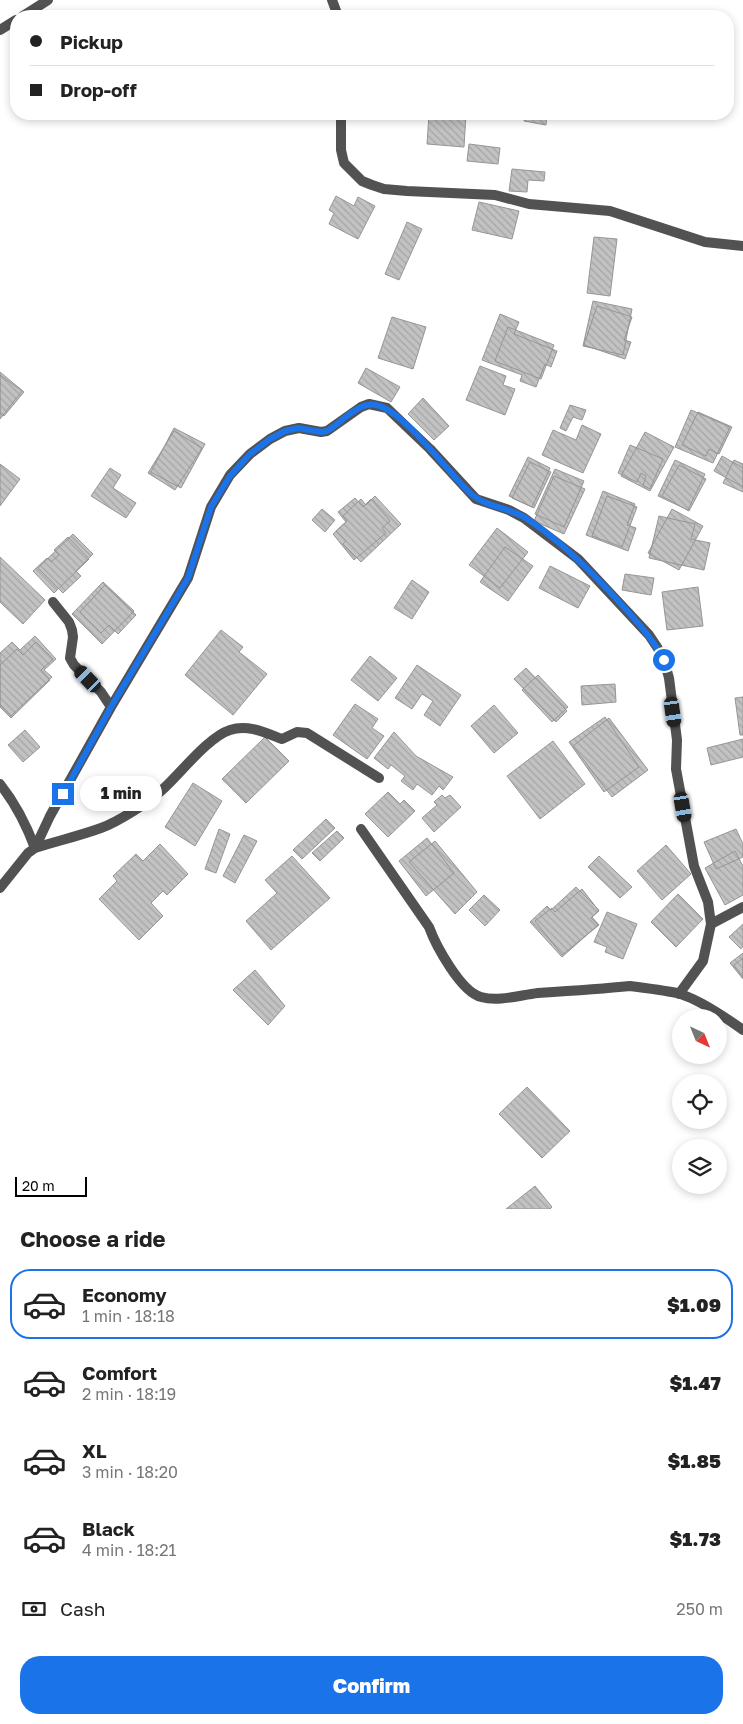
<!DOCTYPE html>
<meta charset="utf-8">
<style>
body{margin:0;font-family:"Golos Text",sans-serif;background:#f2f2f2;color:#222;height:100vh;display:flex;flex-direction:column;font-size:19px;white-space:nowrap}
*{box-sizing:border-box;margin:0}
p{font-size:16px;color:#767676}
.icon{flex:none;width:28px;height:28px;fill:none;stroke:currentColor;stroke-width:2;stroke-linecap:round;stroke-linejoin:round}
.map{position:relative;height:1209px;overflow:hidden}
.details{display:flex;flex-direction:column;background:#fff;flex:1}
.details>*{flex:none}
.top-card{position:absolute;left:10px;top:10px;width:724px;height:110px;border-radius:20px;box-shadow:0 2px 8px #0003;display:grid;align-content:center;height:110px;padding:0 20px;background:#fff}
.needle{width:32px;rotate:137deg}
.buttons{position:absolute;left:672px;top:1009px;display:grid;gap:10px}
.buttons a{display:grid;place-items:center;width:55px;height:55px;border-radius:50%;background:#fff;box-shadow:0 2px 8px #0003;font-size:25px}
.scale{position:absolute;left:15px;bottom:12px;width:72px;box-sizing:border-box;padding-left:5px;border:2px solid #000;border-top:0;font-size:14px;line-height:18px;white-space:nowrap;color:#000;-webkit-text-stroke:4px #fff;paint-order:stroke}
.end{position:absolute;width:22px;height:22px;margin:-11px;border:6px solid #1a73e8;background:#fff;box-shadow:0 0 0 2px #fff}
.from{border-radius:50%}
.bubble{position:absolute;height:35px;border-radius:18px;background:#fff;box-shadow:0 2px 8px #0003;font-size:16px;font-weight:800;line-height:35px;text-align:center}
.car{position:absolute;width:15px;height:30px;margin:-15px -8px;border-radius:6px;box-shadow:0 0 4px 1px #0007;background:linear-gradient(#222 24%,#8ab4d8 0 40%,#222 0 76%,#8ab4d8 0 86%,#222 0)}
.top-card b{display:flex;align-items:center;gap:18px;height:48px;font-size:19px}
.top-card b+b{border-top:1px solid #e0e0e0}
.top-card i{width:12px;height:12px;background:#222}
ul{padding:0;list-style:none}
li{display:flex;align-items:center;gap:15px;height:70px;margin:0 10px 8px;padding:0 10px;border:2px solid transparent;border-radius:20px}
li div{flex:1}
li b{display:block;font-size:19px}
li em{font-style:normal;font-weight:800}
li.current{border-color:#1a73e8}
li>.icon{width:45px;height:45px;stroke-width:1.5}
h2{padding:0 20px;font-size:22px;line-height:60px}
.pay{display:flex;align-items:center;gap:12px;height:55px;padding:0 20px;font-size:19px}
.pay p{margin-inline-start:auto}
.primary-button{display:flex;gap:10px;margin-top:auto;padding:10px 20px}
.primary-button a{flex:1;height:58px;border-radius:20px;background:#1a73e8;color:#fff;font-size:20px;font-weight:800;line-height:58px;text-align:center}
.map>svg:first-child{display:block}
.building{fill:url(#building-back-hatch);stroke:#969696}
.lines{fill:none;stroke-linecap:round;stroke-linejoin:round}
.street{stroke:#525252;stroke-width:10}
.route{stroke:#1a73e8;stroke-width:6}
</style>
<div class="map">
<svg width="743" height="1209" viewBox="0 0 743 1209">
<defs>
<pattern id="building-back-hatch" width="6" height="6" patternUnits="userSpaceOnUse" patternTransform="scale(1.25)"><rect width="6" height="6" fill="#c2c2c2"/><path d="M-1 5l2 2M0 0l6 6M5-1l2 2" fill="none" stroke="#a5a5a5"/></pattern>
</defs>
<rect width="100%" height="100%" fill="#fff"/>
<path class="building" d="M 451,13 L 486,13 L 486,16 L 451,16 Z
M 429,114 L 466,114 L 464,147 L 427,144 Z
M 526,114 L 547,114 L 546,125 L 524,121 Z
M 469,144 L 500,148 L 498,164 L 467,161 Z
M 512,169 L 545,172 L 544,181 L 528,180 L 527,192 L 509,191 Z
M 336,196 L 354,206 L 358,197 L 375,206 L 358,239 L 329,224 L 334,213 L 329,210 Z
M 479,202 L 519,211 L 512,239 L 472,230 Z
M 407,222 L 422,229 L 399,280 L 385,274 Z
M 594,237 L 617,239 L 610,296 L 587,293 Z
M 593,301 L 632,309 L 623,355 L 583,346 Z
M 597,306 L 632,317 L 624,340 L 631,342 L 625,359 L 584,345 Z
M 500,314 L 519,322 L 514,334 L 557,351 L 551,367 L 545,364 L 536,387 L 520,381 L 522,375 L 482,360 Z
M 392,317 L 426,327 L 413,369 L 378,358 Z
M 508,327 L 554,345 L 541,379 L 495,361 Z
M 480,366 L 506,376 L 503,385 L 515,389 L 505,415 L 466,400 Z
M 366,368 L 400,387 L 391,402 L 358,383 Z
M 0,372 L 24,392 L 4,416 L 0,413 Z
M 0,375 L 22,391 L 0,419 Z
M 423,398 L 449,426 L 434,440 L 408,414 Z
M 570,405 L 586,410 L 582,420 L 573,417 L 566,431 L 560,428 Z
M 691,410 L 730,427 L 713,463 L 675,447 Z
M 698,412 L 732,427 L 719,454 L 709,449 L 706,456 L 682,445 Z
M 582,425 L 601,434 L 583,473 L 542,455 L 553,430 L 576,440 Z
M 174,428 L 205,444 L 181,488 L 151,472 Z
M 174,431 L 202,448 L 175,490 L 148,473 Z
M 645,432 L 674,447 L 650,491 L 621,476 Z
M 630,445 L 663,459 L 650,489 L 643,485 L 646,476 L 641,473 L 637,482 L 618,473 Z
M 722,456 L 743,468 L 743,487 L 714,471 Z
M 528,457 L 550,468 L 532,507 L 509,496 Z
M 675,460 L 705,474 L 688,510 L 658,496 Z
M 734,460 L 743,464 L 743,492 L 723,483 Z
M 530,462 L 551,472 L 534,508 L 512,498 Z
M 0,464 L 20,479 L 0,506 Z
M 679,465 L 706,479 L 689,511 L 662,496 Z
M 110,468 L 121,475 L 113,488 L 136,503 L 126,518 L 91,496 Z
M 555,469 L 584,481 L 564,527 L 535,514 Z
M 554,476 L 585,489 L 564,534 L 534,521 Z
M 603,491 L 635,504 L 627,525 L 636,528 L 628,551 L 586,535 Z
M 375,496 L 401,524 L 361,562 L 343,544 L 346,541 L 336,531 L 347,521 L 343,516 L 361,499 L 366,505 Z
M 607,496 L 637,507 L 622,547 L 592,536 Z
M 355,498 L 363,507 L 371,499 L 390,521 L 382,528 L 386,533 L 354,560 L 333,534 L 346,522 L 338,512 Z
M 322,509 L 335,520 L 325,532 L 312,520 Z
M 672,509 L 703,526 L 679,570 L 648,553 Z
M 659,516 L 695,524 L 691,539 L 710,543 L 704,570 L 649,558 Z
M 497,528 L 528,552 L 500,588 L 469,565 Z
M 73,534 L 93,554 L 76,571 L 81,576 L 63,593 L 38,568 Z
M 68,537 L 89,559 L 54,593 L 33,571 L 47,558 L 51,562 L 59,555 L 54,550 Z
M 505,547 L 533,566 L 508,601 L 480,582 Z
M 0,557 L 45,600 L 23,624 L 0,602 Z
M 550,566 L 590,586 L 578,608 L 539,588 Z
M 625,574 L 654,578 L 651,595 L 622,590 Z
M 412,580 L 429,592 L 412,619 L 394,608 Z
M 103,582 L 134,611 L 102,644 L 72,614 Z
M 105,585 L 136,615 L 118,634 L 109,625 L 101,633 L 80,612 Z
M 698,587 L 703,626 L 667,630 L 662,592 Z
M 221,630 L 243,647 L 239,652 L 267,674 L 233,715 L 185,675 Z
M 35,636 L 56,659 L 44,670 L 52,677 L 11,716 L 0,704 L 0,653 L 12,642 L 20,650 Z
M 36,642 L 53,659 L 41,670 L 50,680 L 11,718 L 0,707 L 0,665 L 17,649 L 23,655 Z
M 370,656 L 397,678 L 378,701 L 351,680 Z
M 417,665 L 461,695 L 440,726 L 424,715 L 433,701 L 422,694 L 412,709 L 395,698 Z
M 526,668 L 567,711 L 556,722 L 514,679 Z
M 538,675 L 568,707 L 552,722 L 522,690 Z
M 615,684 L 616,702 L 582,705 L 581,686 Z
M 743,697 L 743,735 L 740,735 L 735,698 Z
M 355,704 L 378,719 L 372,728 L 384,736 L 367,759 L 333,735 Z
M 494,705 L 518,733 L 494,753 L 471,726 Z
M 605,717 L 639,767 L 604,792 L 569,742 Z
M 609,718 L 648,770 L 612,797 L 573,746 Z
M 25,730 L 40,747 L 23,762 L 8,745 Z
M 394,732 L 416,756 L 453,777 L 443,790 L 439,786 L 432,795 L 417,784 L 413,790 L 401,781 L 405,776 L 391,765 L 388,769 L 374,758 Z
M 265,737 L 289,761 L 246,803 L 222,779 Z
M 743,739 L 743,757 L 711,765 L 707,748 Z
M 553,741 L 585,784 L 540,819 L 507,776 Z
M 193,783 L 222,801 L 195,846 L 165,827 Z
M 388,792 L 400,804 L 404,800 L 415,811 L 388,837 L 365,814 Z
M 442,795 L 445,798 L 450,795 L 461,807 L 434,832 L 422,818 L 437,805 L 434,802 Z
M 326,819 L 335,828 L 302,859 L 293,850 Z
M 219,829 L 230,834 L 216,873 L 205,869 Z
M 736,829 L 743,844 L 743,857 L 716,869 L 704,842 Z
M 337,831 L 344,838 L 320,861 L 312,853 Z
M 244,835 L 257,841 L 235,883 L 223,876 Z
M 427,838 L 454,873 L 426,896 L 399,861 Z
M 435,841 L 477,892 L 455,914 L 409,862 Z
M 160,844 L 188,874 L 167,895 L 163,891 L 151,903 L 163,916 L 139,940 L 99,899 L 117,881 L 113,876 L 136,854 L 143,861 Z
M 666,845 L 691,874 L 662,900 L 637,871 Z
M 735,851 L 743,866 L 743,895 L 725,905 L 705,868 Z
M 292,856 L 330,898 L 271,950 L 246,921 L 277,893 L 265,880 Z
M 599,856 L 632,887 L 620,898 L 588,867 Z
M 576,887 L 599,910 L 591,918 L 598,925 L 562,957 L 530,922 L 547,906 L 551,910 Z
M 582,889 L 599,911 L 592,917 L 599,925 L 562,955 L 535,921 L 552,908 L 555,912 Z
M 678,894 L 703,919 L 676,947 L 651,922 Z
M 484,895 L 500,910 L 485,926 L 469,910 Z
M 607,912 L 637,924 L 623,959 L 605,952 L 607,947 L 594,942 Z
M 743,924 L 743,946 L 741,949 L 729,937 Z
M 743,953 L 743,979 L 730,963 Z
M 743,958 L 743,978 L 734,965 Z
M 255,970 L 285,1006 L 268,1025 L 233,990 Z
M 527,1087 L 570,1131 L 542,1158 L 499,1114 Z
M 535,1186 L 552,1207 L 550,1209 L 506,1209 Z"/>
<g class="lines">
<path class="street" d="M 332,0 L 338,16
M 23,16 L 48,0
M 0,30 L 16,20
M 341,114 L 341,150 L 344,163 L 362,181 L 372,185 L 384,189 L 407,191 L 495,195 L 529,204 L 610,211 L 705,242 L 743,246
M 111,707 L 188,578 L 211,507 L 230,475 L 250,454 L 270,439 L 285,431 L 299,428 L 321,432 L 327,431 L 361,407 L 369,404 L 387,408 L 430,449 L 476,499 L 509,510 L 524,518 L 578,559 L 649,635 L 657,647 L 664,660 L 669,678 L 677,740 L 676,769 L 694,866 L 708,902 L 711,924 L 703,961 L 679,994
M 0,784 C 16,804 26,824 35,848
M 361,829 L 429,927 C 436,946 461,992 481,997 C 499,1002 520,995 538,993 C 569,991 600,989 630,986 C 646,988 662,990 677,993 C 699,999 725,1017 743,1030
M 35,848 L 50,816 L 111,707 L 101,692 L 74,665 L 70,658 L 73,637 L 72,630 L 69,622 L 53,602
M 0,888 L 28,853 L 35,848 C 57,841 79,836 101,828 C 118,822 149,802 162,790 C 180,774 208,737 230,730 C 248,724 266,733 282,739 L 297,732 L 307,733 L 379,778
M 711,924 L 743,907"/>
</g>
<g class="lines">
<path class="route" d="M 63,794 L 111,707 L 188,578 L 211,507 L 230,476 L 250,454 L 270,439 L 285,431 L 298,428 L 321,432 L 327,431 C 341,423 359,401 376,405 C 403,410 447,471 469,492 C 484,507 507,507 524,517 C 557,538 583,564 610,592 C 630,614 650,634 664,660"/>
</g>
</svg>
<div class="buttons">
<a><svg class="needle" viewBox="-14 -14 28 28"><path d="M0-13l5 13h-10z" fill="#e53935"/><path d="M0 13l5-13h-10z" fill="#767676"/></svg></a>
<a><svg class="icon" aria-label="locate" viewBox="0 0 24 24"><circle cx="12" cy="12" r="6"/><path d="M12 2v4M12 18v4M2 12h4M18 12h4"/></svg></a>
<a><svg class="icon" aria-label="layers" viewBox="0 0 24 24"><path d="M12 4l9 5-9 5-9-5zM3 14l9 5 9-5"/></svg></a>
</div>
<div class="scale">20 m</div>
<i class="end from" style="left:664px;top:660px"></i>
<i class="end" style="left:63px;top:794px"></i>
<div class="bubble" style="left:80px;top:776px;width:82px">1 min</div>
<i class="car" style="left:88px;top:679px;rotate:316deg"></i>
<i class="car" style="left:673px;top:712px;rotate:172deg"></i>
<i class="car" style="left:683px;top:807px;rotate:170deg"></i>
<div class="top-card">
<b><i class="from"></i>Pickup</b>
<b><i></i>Drop-off</b>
</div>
</div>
<section class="details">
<h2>Choose a ride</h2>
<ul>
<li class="current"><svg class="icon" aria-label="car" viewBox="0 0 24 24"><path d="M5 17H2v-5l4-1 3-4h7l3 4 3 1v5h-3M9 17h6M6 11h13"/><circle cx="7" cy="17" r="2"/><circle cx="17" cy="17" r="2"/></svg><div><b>Economy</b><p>1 min · 18:18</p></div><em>$1.09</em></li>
<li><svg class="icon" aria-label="car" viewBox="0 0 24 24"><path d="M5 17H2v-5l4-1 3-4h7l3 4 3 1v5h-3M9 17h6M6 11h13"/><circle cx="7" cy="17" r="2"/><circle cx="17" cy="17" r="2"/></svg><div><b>Comfort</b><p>2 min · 18:19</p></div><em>$1.47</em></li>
<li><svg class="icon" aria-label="car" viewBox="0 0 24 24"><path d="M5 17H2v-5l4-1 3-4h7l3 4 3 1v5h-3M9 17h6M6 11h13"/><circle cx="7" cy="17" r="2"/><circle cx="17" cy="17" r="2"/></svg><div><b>XL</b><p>3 min · 18:20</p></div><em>$1.85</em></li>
<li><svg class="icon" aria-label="car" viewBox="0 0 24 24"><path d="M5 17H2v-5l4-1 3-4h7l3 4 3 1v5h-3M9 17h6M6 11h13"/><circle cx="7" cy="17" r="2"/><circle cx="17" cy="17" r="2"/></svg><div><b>Black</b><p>4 min · 18:21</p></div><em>$1.73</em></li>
</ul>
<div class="pay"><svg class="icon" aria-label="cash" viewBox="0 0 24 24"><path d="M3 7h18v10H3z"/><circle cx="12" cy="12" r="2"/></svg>Cash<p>250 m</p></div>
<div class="primary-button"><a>Confirm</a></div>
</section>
